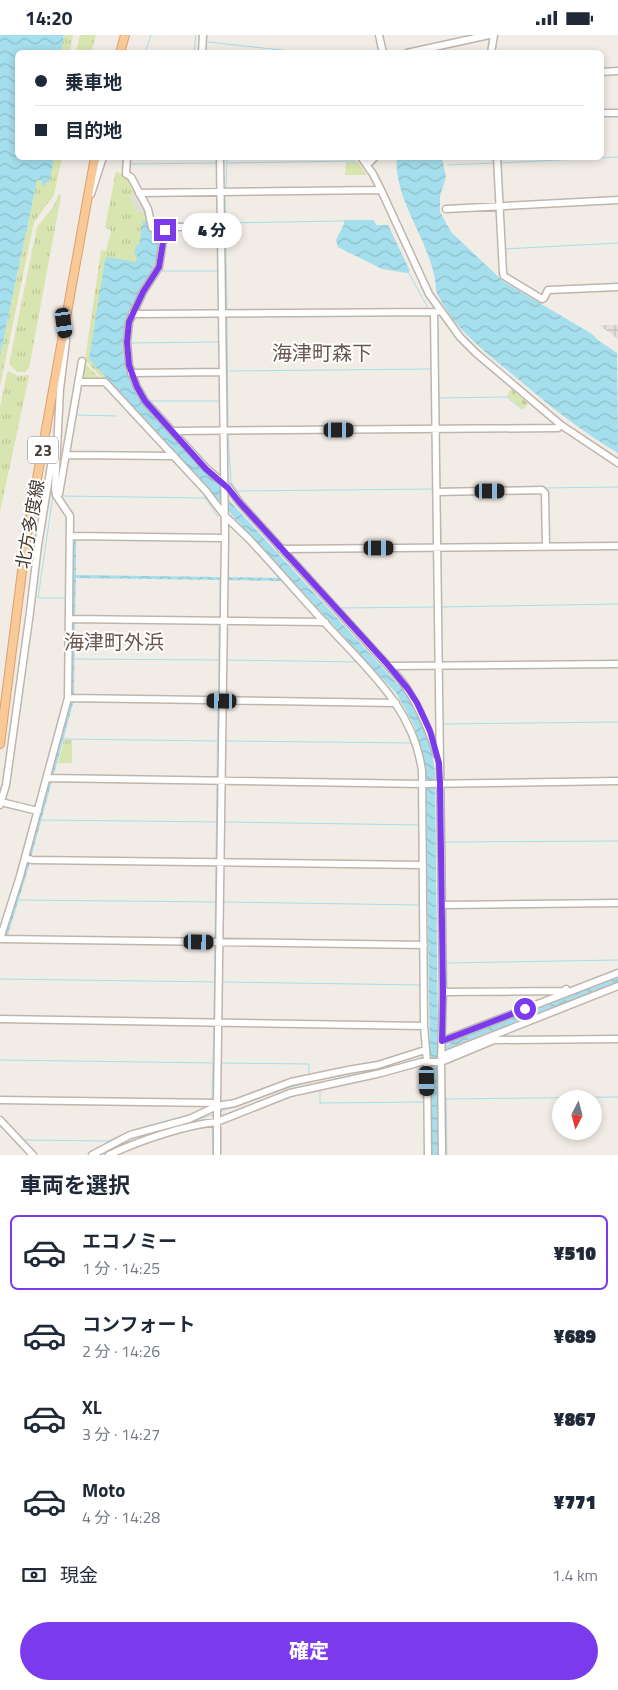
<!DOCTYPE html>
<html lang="ja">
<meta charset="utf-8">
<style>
body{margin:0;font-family:"Titillium Web","Noto Sans JP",sans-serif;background:#f6f6f7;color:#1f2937;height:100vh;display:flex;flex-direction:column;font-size:19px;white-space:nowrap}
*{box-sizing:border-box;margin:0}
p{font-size:16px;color:#747a83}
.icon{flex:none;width:28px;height:28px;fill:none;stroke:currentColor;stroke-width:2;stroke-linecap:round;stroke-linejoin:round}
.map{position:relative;height:1120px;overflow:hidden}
.details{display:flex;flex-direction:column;background:#fff;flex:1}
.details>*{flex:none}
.top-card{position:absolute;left:15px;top:15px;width:589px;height:110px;border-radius:8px;box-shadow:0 2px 8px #0003;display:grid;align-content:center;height:110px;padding:0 20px;background:#fff}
.needle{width:32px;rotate:186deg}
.fabs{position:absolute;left:552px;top:1055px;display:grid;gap:10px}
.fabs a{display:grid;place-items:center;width:50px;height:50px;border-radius:50%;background:#fff;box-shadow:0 2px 8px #0003;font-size:25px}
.end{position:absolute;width:22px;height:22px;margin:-11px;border:6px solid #7c3aed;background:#fff;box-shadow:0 0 0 2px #fff}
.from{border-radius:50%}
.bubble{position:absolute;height:35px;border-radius:18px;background:#fff;box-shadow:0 2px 8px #0003;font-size:16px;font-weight:800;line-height:35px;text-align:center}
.car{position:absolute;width:15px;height:30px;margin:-15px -8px;border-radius:6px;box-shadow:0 0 4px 1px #0007;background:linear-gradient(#222 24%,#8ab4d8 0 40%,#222 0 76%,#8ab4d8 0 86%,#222 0)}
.top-card b{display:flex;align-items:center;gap:18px;height:48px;font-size:19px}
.top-card b+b{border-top:1px solid #e0e1e3}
.top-card i{width:12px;height:12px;background:#1f2937}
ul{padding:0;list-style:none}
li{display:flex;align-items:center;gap:15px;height:75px;margin:0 10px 8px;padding:0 10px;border:2px solid transparent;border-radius:8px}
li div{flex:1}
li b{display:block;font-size:19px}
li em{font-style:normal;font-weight:800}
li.selected{border-color:#7c3aed}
li>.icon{width:45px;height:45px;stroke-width:1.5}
h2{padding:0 20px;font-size:22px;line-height:60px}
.pay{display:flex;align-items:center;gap:12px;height:55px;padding:0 20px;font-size:19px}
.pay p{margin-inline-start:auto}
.button{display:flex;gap:10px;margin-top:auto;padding:10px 20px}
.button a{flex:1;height:58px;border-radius:30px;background:#7c3aed;color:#fff;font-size:20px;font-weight:800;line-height:58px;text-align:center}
.status{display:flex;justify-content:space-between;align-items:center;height:35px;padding:0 25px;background:#fff;direction:ltr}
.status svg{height:14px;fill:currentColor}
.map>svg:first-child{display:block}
.industrial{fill:url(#industrial-grid)}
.grass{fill:url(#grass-tufts)}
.cemetery{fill:url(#cemetery-stones)}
.parking{fill:#e0dddb}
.water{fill:url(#water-waves)}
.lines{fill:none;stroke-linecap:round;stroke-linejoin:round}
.stream{stroke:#a5deec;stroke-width:1}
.minor-casing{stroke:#c0b5ac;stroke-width:9}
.major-casing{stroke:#dda169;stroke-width:10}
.minor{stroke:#fff;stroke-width:6}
.major{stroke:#f9c998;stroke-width:8}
.route{stroke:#7c3aed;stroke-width:6}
.labels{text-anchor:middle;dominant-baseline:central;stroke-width:4;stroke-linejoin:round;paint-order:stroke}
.shield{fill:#fff;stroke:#7d7672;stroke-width:1}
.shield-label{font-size:16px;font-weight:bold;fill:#453c36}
.street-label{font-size:18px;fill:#453c36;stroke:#fff}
.quarter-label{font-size:20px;fill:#67574d;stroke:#fff}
</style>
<div class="status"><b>14:20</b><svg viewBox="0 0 49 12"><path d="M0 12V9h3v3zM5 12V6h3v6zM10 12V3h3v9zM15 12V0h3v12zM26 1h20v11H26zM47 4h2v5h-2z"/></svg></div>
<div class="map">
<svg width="618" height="1120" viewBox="0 0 618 1120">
<defs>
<pattern id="industrial-grid" width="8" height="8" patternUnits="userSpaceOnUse" patternTransform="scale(1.25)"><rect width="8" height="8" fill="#e4dedb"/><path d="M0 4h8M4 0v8" fill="none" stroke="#c5bfbd"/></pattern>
<pattern id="grass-tufts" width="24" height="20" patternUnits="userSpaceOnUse" patternTransform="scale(1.25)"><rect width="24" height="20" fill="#d8e5b1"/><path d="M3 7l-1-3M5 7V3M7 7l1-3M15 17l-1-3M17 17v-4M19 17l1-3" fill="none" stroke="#bbc599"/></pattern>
<pattern id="cemetery-stones" width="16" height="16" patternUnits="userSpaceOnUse" patternTransform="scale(1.25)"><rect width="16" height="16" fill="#d8e5b1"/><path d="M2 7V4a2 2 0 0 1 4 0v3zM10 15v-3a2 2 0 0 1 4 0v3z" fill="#bbc599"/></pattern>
<pattern id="water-waves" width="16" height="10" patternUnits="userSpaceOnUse" patternTransform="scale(1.25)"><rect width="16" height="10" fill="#a5deec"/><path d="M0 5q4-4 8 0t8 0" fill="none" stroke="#8fbfcb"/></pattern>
</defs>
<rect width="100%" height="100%" fill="#f2ece6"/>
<path class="industrial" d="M 599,290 L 618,290 L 618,304 Z"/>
<path class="grass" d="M 64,0 L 73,0 L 70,17 L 61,17 Z
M 80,0 L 96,0 L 91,17 L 76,17 Z
M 48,123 L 62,123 L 54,160 L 34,187 L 0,351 L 0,321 L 26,197 L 27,196 L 27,194 L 37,145 L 43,146 L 42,150 L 46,147 L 54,123 Z
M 346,127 L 358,127 L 367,140 L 345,140 Z
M 116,136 L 129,143 L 147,174 L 148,186 L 162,197 L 154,233 L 127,292 L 134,351 L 218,447 L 219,471 L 85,325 L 101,215 L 106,216 L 111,196 L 105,192 Z
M 59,159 L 60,159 L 61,161 L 29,333 L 25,337 L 17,337 L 9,329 L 37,192 L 53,172 Z
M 9,336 L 18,341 L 28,340 L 29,341 L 0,477 L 0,372 L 7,338 Z
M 64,705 L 72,705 L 72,728 L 58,728 Z"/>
<path class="cemetery" d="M 85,328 L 102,346 L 82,346 Z
M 511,354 L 528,369 L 523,374 L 507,361 Z"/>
<path class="parking" d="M 137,158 L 146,177 L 138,177 L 129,161 Z"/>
<path class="water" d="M 0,0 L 64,0 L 61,17 L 18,18 L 18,122 L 54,123 L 49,148 L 46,147 L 45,151 L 42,150 L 42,146 L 37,145 L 27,194 L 27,197 L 26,197 L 0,321 Z
M 397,123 L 442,123 L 446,142 L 440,161 L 440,177 L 451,197 L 504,247 L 592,299 L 598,305 L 617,318 L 618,418 C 579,395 546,368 512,339 C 485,317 455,294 439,262 C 435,256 436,251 435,244 C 433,231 427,218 422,205 C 411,181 394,149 397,123 Z
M 344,185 L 374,185 L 376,190 L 388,190 L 410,236 L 407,238 L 382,234 L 338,212 L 336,205 L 344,189 Z
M 143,186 L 147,187 L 149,197 L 160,199 C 159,209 158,220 154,229 C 147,248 132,264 126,284 C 112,337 142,369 176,405 C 190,421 205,438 221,452 L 229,465 L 405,657 C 421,682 433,708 435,739 L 438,1011 L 448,1010 L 452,1006 L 618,942 L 618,947 L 438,1017 L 437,1021 L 438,1120 L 432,1120 L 432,1036 L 430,1022 L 425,727 L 414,690 L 396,658 L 288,541 L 283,546 L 76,543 L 75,582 L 72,581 L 73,503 L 76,504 L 76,540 L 282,543 L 286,539 L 89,324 L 105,225 L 107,222 L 136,227 L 137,220 L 134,220 L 136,210 L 139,210 Z
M 75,585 L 74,662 L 71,661 L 72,586 Z
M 70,665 L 74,665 L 53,743 L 50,740 Z
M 48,746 L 52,746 L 31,823 L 28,822 Z
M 27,826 L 30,828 L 7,903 L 4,901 Z"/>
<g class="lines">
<path class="stream" d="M 208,7 L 309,18
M 145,18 L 151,0
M 194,18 L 196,0
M 601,34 L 618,33
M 227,128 L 355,126
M 500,128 L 618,122
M 130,129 L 216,128
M 448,130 L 495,128
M 226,154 L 227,122
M 225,160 L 227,276
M 496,174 L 499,214
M 155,188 L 219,188
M 223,188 L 344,186
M 504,214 L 618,208
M 407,235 L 428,273
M 160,236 L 219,236
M 227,281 L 228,392
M 438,291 L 439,390
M 130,308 L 219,307
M 230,336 L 432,334
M 440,363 L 507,362 L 522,374
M 149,366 L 220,366
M 76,380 L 116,381
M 75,384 L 81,351
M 439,396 L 440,452
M 228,399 L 231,447 L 237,456 L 433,454
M 440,453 L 472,453
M 544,453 L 618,452
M 440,459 L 441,510
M 53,460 L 38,563 L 66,563
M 62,461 L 205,463 L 218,482
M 62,462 L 73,478
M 73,482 L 74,498
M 440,515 L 441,566
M 282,545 L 298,562
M 441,572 L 618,569
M 341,573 L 434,572
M 441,580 L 442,628
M 220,583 L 220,544
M 74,624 L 220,625
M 227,625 L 358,627
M 442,633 L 444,745
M 219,663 L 219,590
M 443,689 L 618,687
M 62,704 L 218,706
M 226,706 L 412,708
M 217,744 L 218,668
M 444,750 L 445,866
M 41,785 L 218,787
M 225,787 L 420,790
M 445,807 L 618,806
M 216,825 L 217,749
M 17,865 L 217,867
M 223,867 L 419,870
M 445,873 L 446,911
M 215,904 L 216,831
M 446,928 L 618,925
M 0,944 L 216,947
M 222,947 L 421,950
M 493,983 L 543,963
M 214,985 L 215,909
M 445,1001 L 446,960
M 0,1025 L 214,1028
M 221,1028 L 309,1029 L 309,1040 L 328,1036
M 444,1028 L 445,1064 L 618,1062
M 320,1053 L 320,1068 L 425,1067
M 446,1064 L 447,1120
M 212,1065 L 214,990
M 219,1077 L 287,1053 L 317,1045 L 393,1031 L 424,1022
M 190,1087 L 215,1079
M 168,1101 L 193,1094 L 212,1092 L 213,1120
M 23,1105 L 108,1106 L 136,1094 L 195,1078
M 128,1105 L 136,1102"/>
<g class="minor-casing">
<path id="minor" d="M 379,0 L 383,18
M 202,18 L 203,0
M 407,18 L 489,0
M 491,18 L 494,0
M 601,37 L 618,36
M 601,78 L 618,78
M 127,122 L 126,139 L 131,142 L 148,174 L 152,193 L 165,195
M 361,122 L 373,139 L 381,155 L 429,259 L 460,302 L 476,318 L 561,390 L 618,428
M 497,122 L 503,238 L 504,241 L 542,264 L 544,263 L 548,255 L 618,252
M 367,130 L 375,122
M 139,158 L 381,155
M 91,159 L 103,122
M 446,174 L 618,165
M 221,192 L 165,192 L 159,232 L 143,257 L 129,287 L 127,307 L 129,330 L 137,352 L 145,366 L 206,433 L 229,453 L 240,468 L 401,645 C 418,668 428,692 437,720
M 132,279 L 437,277
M 131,338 L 223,337
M 79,347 L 105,347 L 206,456 L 225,481 L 249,504 C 275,532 300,561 326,589 C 366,633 414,673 422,736 L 424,991 L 427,1027 L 428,1120
M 173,396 L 558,393 L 561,390
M 66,420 L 174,421
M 437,457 L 542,455 L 545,458 L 546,512
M 59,459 L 82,326
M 70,501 L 225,503
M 281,514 L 618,511
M 70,584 L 325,587
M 389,631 L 618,629
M 68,663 L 396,668
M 47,743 L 423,749 L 618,746
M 1,767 L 38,776
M 0,770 L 6,750 L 30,577 L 38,510 L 53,418
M 25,823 L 32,825 L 423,830
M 442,870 L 618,868
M 0,904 L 20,841 L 68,663 L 70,481 L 56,460 L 55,453 L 60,354 L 66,306 L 65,297
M 0,904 L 424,910
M 443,957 L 563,956 L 566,954
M 0,984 L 424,991
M 442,1006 L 618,938
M 441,1021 L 618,951
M 0,1065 L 217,1068
M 0,1085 L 33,1120
M 92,1120 L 130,1100 L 189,1084 L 217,1071 L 235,1068 L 291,1047 L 348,1035 L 378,1030 L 425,1015
M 109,1120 C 138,1106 185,1090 217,1087 L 290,1058 L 381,1038 L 421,1027 L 441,1027 L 443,957 L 434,277
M 217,1120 L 217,1068 L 225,503 L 220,122
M 442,1120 L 441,1027 L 494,1005 L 618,1004"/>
</g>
<g class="major-casing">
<path id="major" d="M 120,18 L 125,0
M 0,709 L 26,505 L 95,122"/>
</g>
<use href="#minor" class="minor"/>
<use href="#major" class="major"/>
</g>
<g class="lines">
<path class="route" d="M 165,195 L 159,232 L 143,257 L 129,287 L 127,307 L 129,330 L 137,352 L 145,366 L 206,434 L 228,453 L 240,468 L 389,631 L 408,654 L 417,668 L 430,696 L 439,728 L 440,748 L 443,957 L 442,1006 L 525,974"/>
</g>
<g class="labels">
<rect class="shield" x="28" y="401.5" width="30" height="27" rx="4"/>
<g class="shield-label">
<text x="43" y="415">23</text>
</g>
<g class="street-label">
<text transform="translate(30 489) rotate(-80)">北方多度線</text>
</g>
<g class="quarter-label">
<text x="322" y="317">海津町森下</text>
<text x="114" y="606">海津町外浜</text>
</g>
</g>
</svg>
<div class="fabs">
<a><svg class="needle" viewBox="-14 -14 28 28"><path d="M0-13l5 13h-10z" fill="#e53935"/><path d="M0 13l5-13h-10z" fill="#747a83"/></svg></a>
</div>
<i class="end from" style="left:525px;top:974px"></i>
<i class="end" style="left:165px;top:195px"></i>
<div class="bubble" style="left:182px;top:178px;width:60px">4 分</div>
<i class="car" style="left:64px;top:288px;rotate:172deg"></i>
<i class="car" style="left:339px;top:395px;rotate:90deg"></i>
<i class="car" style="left:490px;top:456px;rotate:90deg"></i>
<i class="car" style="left:379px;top:513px;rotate:90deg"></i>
<i class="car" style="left:222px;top:666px;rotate:271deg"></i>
<i class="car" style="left:199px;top:907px;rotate:91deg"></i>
<i class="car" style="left:427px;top:1046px;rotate:179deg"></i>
<div class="top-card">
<b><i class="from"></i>乗車地</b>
<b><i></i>目的地</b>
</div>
</div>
<section class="details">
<h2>車両を選択</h2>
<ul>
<li class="selected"><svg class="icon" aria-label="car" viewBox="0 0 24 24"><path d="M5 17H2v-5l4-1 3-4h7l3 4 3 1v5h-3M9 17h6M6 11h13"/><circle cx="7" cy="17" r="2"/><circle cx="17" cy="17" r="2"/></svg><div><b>エコノミー</b><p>1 分 · 14:25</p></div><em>¥510</em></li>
<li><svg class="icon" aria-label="car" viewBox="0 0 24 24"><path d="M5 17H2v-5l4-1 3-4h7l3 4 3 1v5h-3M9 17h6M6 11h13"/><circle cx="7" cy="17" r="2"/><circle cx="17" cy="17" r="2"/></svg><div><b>コンフォート</b><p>2 分 · 14:26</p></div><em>¥689</em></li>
<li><svg class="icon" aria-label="car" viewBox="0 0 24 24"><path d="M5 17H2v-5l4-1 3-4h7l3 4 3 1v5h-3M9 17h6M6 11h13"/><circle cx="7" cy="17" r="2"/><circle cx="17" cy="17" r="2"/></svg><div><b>XL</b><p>3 分 · 14:27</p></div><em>¥867</em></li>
<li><svg class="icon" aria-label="car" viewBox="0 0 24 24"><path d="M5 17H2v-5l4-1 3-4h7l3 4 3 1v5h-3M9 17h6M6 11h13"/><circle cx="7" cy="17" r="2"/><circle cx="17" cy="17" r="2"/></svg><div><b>Moto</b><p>4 分 · 14:28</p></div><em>¥771</em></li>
</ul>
<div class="pay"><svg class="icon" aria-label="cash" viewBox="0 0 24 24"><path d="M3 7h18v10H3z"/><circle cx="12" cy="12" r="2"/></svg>現金<p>1.4 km</p></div>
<div class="button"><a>確定</a></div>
</section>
